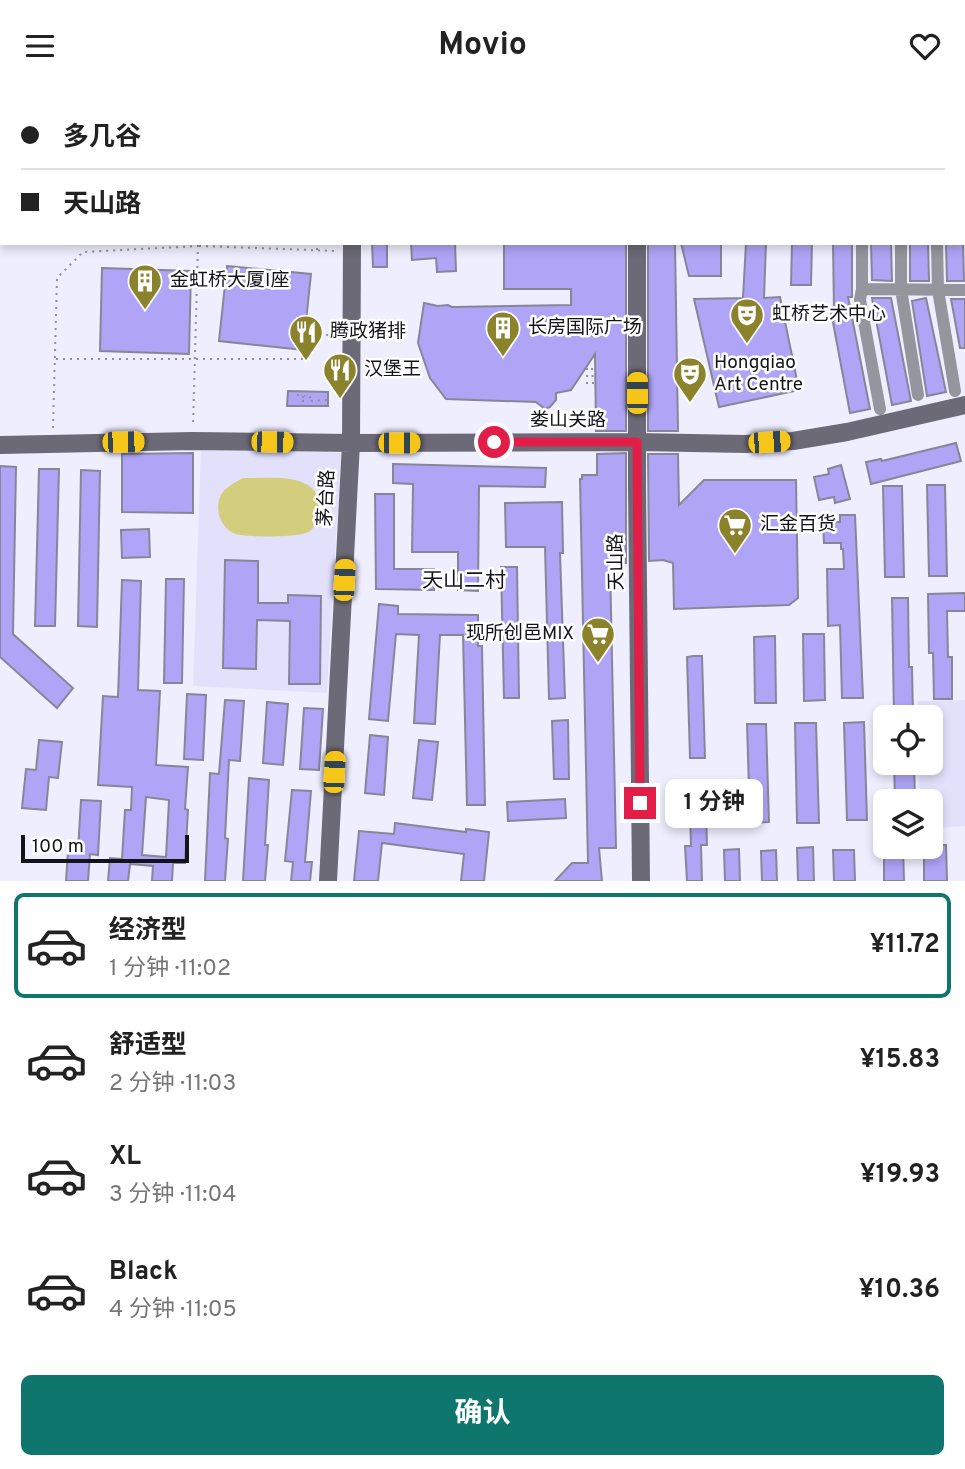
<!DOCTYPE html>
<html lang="zh">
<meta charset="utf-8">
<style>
body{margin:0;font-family:Overpass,"Noto Sans SC",sans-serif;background:#f6f6f6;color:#222;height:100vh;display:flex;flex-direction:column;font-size:26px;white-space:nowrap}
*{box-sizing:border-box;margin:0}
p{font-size:23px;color:#767676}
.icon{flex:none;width:38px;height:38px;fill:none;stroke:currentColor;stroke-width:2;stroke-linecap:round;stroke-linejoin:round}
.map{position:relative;height:790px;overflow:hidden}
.side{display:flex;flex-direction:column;background:#fff;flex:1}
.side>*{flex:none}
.hud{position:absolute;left:0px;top:0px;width:966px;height:154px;box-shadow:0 4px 10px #0003;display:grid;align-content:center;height:154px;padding:0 21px;background:#fff}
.tools{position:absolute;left:873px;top:614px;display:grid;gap:14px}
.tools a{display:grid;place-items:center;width:70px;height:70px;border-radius:10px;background:#fff;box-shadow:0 4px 10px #0003;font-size:35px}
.scale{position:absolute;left:21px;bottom:18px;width:168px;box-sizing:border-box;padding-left:7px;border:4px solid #13131a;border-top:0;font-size:19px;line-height:24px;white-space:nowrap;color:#13131a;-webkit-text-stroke:5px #fff;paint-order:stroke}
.end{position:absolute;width:32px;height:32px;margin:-16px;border:9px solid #e11d48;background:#fff;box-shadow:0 0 0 4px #fff}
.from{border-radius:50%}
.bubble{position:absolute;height:49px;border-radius:10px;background:#fff;box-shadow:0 4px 10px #0003;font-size:23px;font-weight:700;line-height:49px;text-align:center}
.car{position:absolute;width:21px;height:42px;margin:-21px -10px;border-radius:9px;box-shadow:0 0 5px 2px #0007;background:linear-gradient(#f5c518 24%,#345 0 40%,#f5c518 0 76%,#345 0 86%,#f5c518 0)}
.hud b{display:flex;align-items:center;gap:24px;height:66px;font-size:26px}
.hud b+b{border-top:2px solid #e0e0e0}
.hud i{width:18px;height:18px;background:#222}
ul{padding:12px 0 0;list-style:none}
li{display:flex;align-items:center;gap:21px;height:105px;margin:0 14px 10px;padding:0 7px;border:4px solid transparent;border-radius:10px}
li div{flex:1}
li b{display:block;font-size:26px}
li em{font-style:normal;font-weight:700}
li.on{border-color:#0f766e}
li>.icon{width:63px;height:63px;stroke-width:1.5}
.button{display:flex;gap:14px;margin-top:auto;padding:14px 21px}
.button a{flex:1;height:80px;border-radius:10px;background:#0f766e;color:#fff;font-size:28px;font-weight:700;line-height:80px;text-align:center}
header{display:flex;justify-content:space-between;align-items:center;height:91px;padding:0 21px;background:#fff;font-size:32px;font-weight:700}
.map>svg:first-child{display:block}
.built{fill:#e3e0fc}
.pitch{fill:#d3cd7e}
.building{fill:#b0a4f7;stroke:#878698;stroke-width:2;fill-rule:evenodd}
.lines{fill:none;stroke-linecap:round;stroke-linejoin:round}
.path{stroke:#8f8e9b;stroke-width:2;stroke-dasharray:2 5;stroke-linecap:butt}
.street{stroke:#95959d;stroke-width:12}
.secondary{stroke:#6b6a76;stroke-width:18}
.route{stroke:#e11d48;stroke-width:9}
.labels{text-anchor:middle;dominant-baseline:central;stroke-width:5;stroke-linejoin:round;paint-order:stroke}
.poi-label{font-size:19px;fill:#13131a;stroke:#fff;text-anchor:start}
.street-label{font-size:19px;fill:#13131a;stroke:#fff}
.neighbourhood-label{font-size:21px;fill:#13131a;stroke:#fff}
</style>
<header><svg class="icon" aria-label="menu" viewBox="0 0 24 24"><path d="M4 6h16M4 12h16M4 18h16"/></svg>Movio<svg class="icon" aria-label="heart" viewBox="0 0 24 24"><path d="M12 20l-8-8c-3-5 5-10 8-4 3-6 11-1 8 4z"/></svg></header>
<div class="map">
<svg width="965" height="790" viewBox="0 0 965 790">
<rect width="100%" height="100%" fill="#efeeff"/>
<path class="built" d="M 201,357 L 341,362 L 327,602 L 193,595 Z
M 965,609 L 965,735 L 931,737 L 931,710 L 920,710 L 919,672 L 931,672 L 931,626 L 918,626 L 918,610 Z"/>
<path class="pitch" d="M 243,387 C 265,388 305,381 317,404 C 320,410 319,420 320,426 C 317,430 314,437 310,440 C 301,447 243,447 233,442 C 220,435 214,417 221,404 C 225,396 236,391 243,387 Z"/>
<path class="building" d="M 372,152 L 387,152 L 387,176 L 373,176 Z
M 411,152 L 455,152 L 456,180 L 437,181 L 436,167 L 412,169 Z
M 504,152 L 626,152 L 626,340 L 596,340 L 595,263 L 571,299 L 556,302 L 556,309 L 550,316 L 545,318 L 536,311 L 446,308 L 430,287 L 418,252 L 424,212 L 438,215 L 448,214 L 452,216 L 571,214 L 571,198 L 504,198 Z
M 648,152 L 675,152 L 678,340 L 648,340 Z
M 681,152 L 721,152 L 721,185 L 689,185 Z
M 746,152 L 766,152 L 764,207 L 780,206 L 799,299 L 719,316 L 694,208 L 743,207 Z
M 792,152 L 812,152 L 811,194 L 791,194 Z
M 833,152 L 852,152 L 852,206 L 848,206 L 870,318 L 850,322 L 831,221 L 834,220 Z
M 871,152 L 891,152 L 892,190 L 872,189 Z
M 910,152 L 928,152 L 929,190 L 910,190 Z
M 946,152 L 963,152 L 964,190 L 947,190 Z
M 227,175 L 311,183 L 303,259 L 219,250 Z
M 102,177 L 191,180 L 189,263 L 100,260 Z
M 872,207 L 891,207 L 911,310 L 892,314 Z
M 926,207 L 946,301 L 927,305 L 912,210 Z
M 951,208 L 965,208 L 965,257 L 960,257 Z
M 288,300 L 328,301 L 328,315 L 287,315 Z
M 956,352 L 961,370 L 871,393 L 866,371 L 881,368 L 882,370 Z
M 193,362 L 193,422 L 122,421 L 122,363 Z
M 626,362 L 626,472 L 610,473 L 616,757 L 599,757 L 602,790 L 555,790 L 572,772 L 588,772 L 580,388 L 582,388 L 582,384 L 597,384 L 597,363 Z
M 648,363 L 678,363 L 679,414 L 704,389 L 796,389 L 798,507 L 789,514 L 674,518 L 673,472 L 663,469 L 649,470 Z
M 393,373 L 546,377 L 545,396 L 479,395 L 478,500 L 458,499 L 458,461 L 412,461 L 413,393 L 393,392 Z
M 841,374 L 850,408 L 835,412 L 834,406 L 819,409 L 814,386 L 829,383 L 828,378 Z
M 0,375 L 16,376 L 13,543 L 73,597 L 57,617 L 0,566 Z
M 39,378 L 59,378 L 55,535 L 35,535 Z
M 81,379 L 100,380 L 97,536 L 78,535 Z
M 927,394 L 945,394 L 947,485 L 929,485 Z
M 883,395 L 902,395 L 904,486 L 885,486 Z
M 375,403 L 394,403 L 394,478 L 434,478 L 434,499 L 376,498 Z
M 562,411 L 563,462 L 560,462 L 565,607 L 549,608 L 545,456 L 506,456 L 505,412 Z
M 840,424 L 855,424 L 863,607 L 842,607 L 840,534 L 828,535 L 827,478 L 844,478 L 843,458 L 841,458 L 841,452 L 824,452 L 823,431 L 840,431 Z
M 149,438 L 150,466 L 122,467 L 121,439 Z
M 225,469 L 258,470 L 258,512 L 288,512 L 288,504 L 321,505 L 320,593 L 289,593 L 290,530 L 257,529 L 256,578 L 223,577 Z
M 501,476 L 517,476 L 519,607 L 504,607 Z
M 166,488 L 184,488 L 182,592 L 164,592 Z
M 122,489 L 141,490 L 138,599 L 160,600 L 156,674 L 188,676 L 185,718 L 188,719 L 185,772 L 173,772 L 172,790 L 152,790 L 153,775 L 130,773 L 128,790 L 108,790 L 110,767 L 122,768 L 125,719 L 131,719 L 132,696 L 98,694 L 103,605 L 118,606 ZM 146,706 L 169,709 L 166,766 L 142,764 Z
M 965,502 L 965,520 L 947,520 L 948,566 L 952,566 L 952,608 L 934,608 L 933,562 L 929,562 L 928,503 Z
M 892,507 L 908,507 L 909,576 L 912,576 L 913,626 L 894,626 Z
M 379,513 L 398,515 L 398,523 L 478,524 L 478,555 L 482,555 L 485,714 L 467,714 L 463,544 L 440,544 L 435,633 L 414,632 L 419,544 L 396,543 L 388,630 L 369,628 Z
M 803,543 L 824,543 L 825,609 L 804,610 Z
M 775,545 L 776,612 L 755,612 L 754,546 Z
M 693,565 L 702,565 L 705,667 L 690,667 L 687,566 Z
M 187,603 L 206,604 L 203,669 L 184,668 Z
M 225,609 L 244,610 L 240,670 L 229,669 L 225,747 L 228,748 L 225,790 L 205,790 L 210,682 L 219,683 Z
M 267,611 L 288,613 L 283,674 L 263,672 Z
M 304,617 L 323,618 L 319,679 L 300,678 Z
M 568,629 L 569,688 L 554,688 L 552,630 Z
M 864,631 L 867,729 L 847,729 L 844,632 Z
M 795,632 L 816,632 L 819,732 L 797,732 Z
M 747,633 L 766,633 L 769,731 L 750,732 Z
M 370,644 L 388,646 L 384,704 L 365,702 Z
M 39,649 L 62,651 L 58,687 L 49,686 L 46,719 L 22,717 L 26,678 L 36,679 Z
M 419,649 L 438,651 L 432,709 L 413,707 Z
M 894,672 L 914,672 L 915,710 L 895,710 Z
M 249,687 L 269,689 L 265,754 L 268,754 L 265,790 L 243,790 Z
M 689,689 L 705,689 L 707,754 L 701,754 L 702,790 L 687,790 L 685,755 L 691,755 Z
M 292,699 L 311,700 L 305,771 L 312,771 L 310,790 L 291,790 L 293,771 L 285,770 Z
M 565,708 L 566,727 L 508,730 L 507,711 Z
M 81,709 L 101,710 L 98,764 L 90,763 L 88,790 L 66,790 L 68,760 L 78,760 Z
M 395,732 L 466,741 L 466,738 L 489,741 L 484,790 L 461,790 L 464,763 L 382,752 L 378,790 L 354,790 L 359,740 L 394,743 Z
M 931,754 L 946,754 L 947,790 L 924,790 L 924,756 L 931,756 Z
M 813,756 L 814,790 L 798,790 L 797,757 Z
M 884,756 L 903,756 L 904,790 L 884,790 Z
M 739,758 L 740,790 L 725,790 L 724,759 Z
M 776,759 L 777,790 L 762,790 L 761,760 Z
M 833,759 L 854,759 L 855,790 L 834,790 Z"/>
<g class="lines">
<path class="path" d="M 199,155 L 337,160
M 317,159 L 317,152
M 56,268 L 306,268 L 315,244 L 336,244
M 587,277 L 587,294
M 592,277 L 593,293
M 297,304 L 305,305
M 302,306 L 311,306 L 310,310 L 328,309
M 302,310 L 309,310
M 53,337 L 57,187 L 83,161 L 198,155 L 193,335"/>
<path class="street" d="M 866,2 L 866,0
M 964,26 L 965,26
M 862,152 L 862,198 L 860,209 L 880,318
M 901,152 L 901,198 L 918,304
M 937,152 L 938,199 L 955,300
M 862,198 L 965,199"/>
<path class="secondary" d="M 340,0 L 340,2
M 638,0 L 638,2
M 637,152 L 637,395 L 641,790
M 0,354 L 193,350 L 351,352 L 637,351 L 746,353 L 793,350 L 847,341 L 965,314
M 328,790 L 351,352 L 352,152"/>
</g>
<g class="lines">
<path class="route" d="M 494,351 L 637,351 L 640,712"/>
</g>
<defs>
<g id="building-pin" transform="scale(1.75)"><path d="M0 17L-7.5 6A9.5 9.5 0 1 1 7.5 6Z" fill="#8a832b" stroke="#fff"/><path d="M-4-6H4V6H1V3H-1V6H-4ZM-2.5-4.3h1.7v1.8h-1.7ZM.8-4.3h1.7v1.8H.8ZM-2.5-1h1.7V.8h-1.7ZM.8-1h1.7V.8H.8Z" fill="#fff"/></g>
<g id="theatre-pin" transform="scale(1.75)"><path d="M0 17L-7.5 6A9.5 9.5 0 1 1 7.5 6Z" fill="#8a832b" stroke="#fff"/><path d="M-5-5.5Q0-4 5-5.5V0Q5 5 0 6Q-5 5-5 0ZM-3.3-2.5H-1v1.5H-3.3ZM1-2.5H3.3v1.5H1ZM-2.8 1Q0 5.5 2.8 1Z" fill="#fff"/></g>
<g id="restaurant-pin" transform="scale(1.75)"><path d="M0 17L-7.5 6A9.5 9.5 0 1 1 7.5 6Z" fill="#8a832b" stroke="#fff"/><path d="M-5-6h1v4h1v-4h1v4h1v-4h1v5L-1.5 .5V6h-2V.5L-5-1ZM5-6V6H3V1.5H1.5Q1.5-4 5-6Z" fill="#fff"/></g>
<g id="supermarket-pin" transform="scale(1.75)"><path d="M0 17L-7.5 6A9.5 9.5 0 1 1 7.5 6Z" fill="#8a832b" stroke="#fff"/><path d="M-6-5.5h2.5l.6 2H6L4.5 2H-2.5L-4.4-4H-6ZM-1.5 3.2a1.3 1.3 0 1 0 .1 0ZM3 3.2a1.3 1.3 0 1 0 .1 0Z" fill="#fff"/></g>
</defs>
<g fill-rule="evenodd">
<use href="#building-pin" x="145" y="190"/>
<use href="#theatre-pin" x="747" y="224"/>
<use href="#building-pin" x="503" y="237"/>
<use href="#restaurant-pin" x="306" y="241"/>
<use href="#restaurant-pin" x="340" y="279"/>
<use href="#theatre-pin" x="690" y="283"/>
<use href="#supermarket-pin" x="735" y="434"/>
<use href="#supermarket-pin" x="598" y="543"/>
</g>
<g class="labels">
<g class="poi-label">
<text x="170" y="190">金虹桥大厦I座</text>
<text x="772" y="224">虹桥艺术中心</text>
<text x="528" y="237">长房国际广场</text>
<text x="330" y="241">腾政猪排</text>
<text x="714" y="272">Hongqiao<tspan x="714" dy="22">Art Centre</tspan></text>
<text x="364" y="279">汉堡王</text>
<text x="760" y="434">汇金百货</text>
<text x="574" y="543" text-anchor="end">现所·创邑MIX</text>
</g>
<g class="street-label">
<text x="568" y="330">娄山关路</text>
<text transform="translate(327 407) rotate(-87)">茅台路</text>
<text transform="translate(617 471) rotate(-91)">天山路</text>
</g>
<g class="neighbourhood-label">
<text x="464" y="490">天山二村</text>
</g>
</g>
</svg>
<div class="tools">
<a><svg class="icon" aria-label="locate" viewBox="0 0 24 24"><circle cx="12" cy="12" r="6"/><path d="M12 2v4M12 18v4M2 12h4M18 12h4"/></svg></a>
<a><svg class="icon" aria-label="layers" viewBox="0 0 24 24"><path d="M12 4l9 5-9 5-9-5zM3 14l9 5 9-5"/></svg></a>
</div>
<div class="scale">100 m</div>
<i class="end from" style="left:494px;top:351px"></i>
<i class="end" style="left:640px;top:712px"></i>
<div class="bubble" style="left:665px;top:688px;width:98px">1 分钟</div>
<i class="car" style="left:637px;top:302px;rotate:0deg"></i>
<i class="car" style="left:123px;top:351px;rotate:89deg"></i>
<i class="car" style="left:272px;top:351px;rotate:91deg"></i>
<i class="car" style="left:769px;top:351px;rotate:86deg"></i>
<i class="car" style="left:399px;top:352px;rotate:90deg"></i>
<i class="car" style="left:344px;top:489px;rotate:3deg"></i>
<i class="car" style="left:334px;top:681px;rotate:3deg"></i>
<div class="hud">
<b><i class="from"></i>多几谷</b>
<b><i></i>天山路</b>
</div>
</div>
<section class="side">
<ul>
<li class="on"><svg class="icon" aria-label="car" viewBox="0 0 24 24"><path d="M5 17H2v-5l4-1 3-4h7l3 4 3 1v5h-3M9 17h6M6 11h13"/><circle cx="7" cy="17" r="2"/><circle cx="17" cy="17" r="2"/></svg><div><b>经济型</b><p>1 分钟 · 11:02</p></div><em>¥11.72</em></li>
<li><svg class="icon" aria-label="car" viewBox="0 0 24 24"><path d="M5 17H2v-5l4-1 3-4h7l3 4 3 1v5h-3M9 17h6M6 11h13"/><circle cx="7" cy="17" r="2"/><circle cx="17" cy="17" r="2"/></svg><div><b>舒适型</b><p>2 分钟 · 11:03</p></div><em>¥15.83</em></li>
<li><svg class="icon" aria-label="car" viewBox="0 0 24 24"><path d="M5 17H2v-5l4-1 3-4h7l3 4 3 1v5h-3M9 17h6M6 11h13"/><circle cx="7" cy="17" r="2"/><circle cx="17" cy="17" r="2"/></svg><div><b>XL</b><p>3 分钟 · 11:04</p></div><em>¥19.93</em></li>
<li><svg class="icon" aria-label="car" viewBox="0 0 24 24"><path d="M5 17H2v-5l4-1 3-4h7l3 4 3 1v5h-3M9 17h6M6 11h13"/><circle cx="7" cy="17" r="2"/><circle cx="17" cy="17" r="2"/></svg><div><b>Black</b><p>4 分钟 · 11:05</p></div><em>¥10.36</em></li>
</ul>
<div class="button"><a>确认</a></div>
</section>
